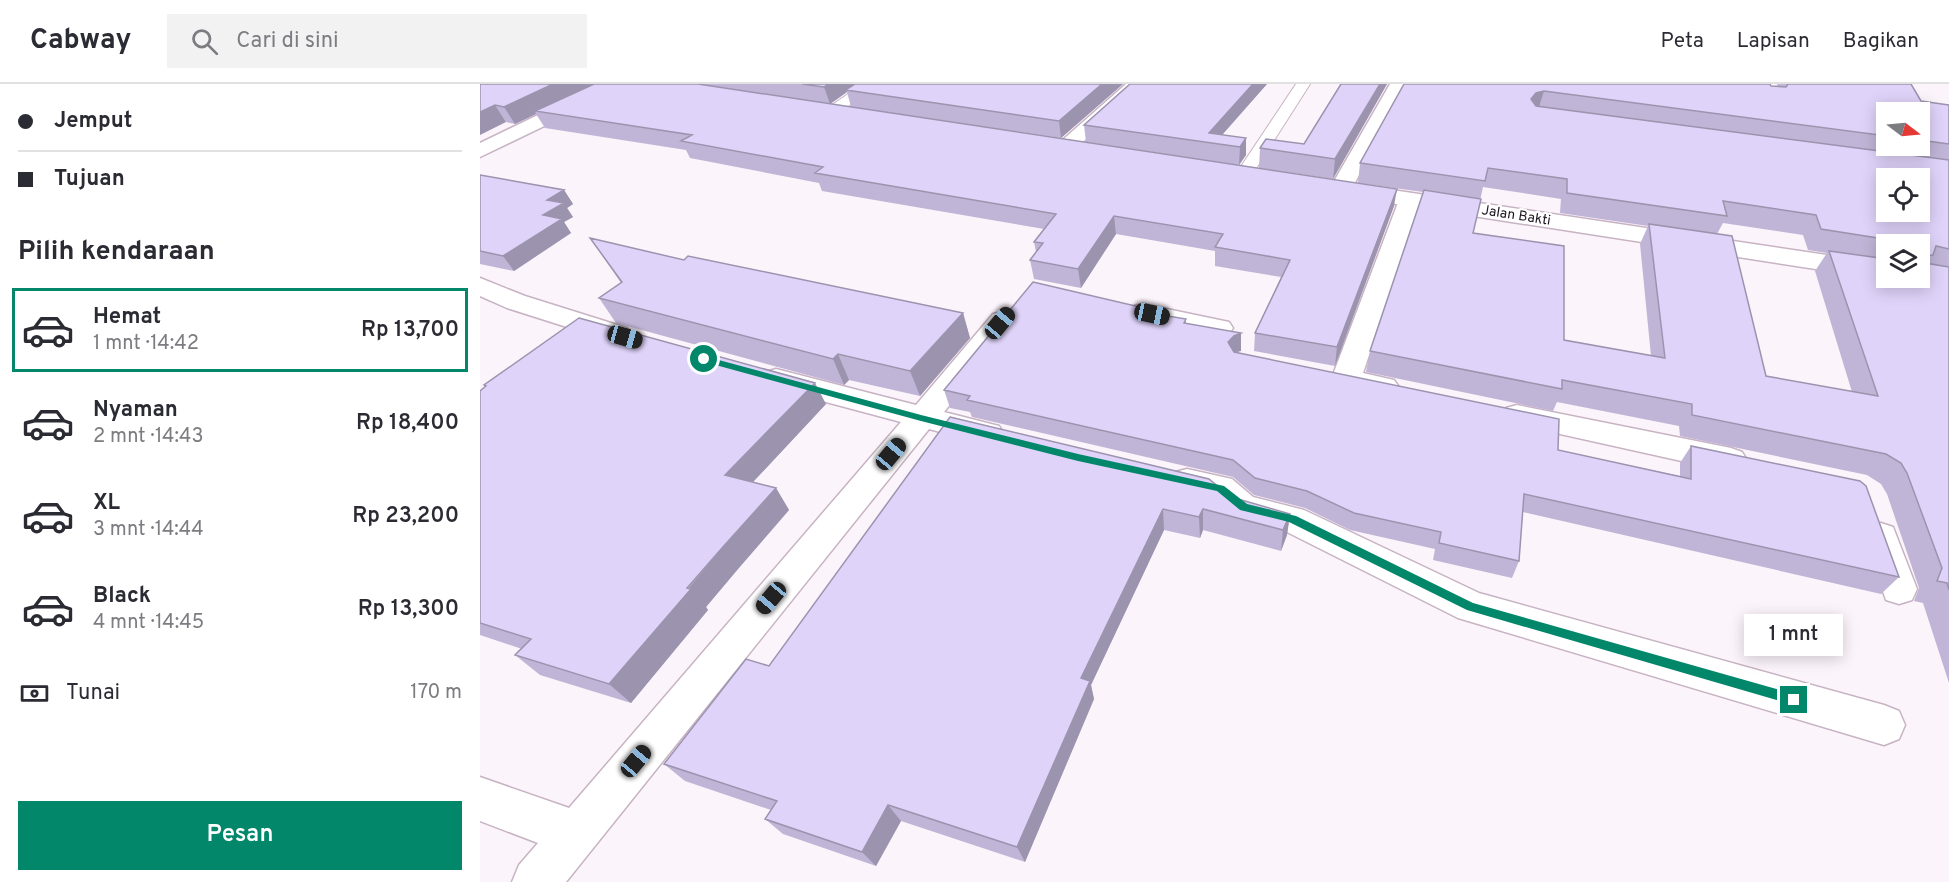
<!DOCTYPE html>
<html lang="id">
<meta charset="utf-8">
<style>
body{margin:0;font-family:Overpass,sans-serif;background:#f2f2f3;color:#2b2b33;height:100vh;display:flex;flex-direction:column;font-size:22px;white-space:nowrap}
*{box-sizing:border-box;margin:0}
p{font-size:20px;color:#7c7c81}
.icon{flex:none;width:33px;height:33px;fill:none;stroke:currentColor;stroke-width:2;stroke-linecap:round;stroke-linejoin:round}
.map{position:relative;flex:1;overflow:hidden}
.sheet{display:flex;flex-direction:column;background:#fff;width:480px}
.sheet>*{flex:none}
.top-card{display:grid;align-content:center;height:132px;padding:0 18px;background:#fff}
.needle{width:39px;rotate:106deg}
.tools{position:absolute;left:1396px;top:18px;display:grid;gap:12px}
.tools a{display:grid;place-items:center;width:54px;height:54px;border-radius:0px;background:#fff;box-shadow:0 3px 15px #0003;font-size:30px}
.end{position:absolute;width:27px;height:27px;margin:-14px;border:8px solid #02876b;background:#fff;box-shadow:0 0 0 3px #fff}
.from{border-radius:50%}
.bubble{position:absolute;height:42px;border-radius:0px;background:#fff;box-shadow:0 3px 15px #0003;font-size:20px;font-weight:600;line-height:42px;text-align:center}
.car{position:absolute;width:18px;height:36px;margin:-18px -9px;border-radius:8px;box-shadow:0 0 4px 2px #0007;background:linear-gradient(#222 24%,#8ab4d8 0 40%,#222 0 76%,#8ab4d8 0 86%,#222 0)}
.top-card b{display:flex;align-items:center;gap:21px;height:57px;font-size:22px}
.top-card b+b{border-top:2px solid #e1e1e2}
.top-card i{width:15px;height:15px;background:#2b2b33}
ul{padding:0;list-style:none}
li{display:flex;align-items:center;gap:18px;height:84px;margin:0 12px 9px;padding:0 6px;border:3px solid transparent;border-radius:0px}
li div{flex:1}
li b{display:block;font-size:22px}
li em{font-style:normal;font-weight:600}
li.on{border-color:#02876b}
li>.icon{width:54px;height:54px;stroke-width:1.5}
h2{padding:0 18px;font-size:27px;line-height:72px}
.pay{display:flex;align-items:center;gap:15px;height:66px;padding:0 18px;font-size:22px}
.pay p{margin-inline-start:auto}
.action{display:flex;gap:12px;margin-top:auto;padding:12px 18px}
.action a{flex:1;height:69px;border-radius:0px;background:#02876b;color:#fff;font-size:24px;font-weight:600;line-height:69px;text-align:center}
header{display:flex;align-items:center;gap:36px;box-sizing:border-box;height:84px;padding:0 30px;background:#fff;border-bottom:2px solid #e1e1e2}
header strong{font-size:28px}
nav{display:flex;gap:33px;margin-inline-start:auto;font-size:21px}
.search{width:420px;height:54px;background:#f2f2f3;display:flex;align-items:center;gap:15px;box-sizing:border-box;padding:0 21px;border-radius:0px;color:#7c7c81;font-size:22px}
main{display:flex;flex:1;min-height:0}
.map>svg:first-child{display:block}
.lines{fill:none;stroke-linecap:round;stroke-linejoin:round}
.lane-casing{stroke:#c7b3c3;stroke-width:2}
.street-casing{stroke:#c7b3c3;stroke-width:3}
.secondary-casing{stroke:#c7b3c3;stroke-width:3}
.lane{fill:#fff;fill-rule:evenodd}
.street{fill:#fff;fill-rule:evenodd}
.secondary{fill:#fff;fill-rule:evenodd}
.wall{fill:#c0b5d6;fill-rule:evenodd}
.shaded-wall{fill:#9c94ae}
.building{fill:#dfd3f9;stroke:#9c94ae;stroke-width:1.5;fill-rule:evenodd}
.route{fill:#02876b}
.labels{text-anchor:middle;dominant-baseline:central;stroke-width:4.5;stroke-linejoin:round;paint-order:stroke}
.far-street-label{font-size:14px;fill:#1d161c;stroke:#fff}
</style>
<header>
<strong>Cabway</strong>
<div class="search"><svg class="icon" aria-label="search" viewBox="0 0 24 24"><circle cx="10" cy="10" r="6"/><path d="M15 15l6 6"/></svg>Cari di sini</div>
<nav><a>Peta</a><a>Lapisan</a><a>Bagikan</a></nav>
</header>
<main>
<section class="sheet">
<div class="top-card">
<b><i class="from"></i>Jemput</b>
<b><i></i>Tujuan</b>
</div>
<h2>Pilih kendaraan</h2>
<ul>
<li class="on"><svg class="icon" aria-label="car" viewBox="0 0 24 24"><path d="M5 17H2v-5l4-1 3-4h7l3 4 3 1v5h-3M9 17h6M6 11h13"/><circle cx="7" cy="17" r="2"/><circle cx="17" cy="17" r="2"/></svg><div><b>Hemat</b><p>1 mnt · 14:42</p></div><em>Rp 13,700</em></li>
<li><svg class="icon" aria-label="car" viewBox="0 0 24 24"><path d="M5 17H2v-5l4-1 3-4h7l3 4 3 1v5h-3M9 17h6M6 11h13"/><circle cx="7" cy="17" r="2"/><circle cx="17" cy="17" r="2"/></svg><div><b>Nyaman</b><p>2 mnt · 14:43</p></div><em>Rp 18,400</em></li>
<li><svg class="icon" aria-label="car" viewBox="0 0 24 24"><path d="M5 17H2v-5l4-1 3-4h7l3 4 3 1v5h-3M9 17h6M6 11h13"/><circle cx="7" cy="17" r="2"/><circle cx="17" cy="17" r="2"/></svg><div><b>XL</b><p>3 mnt · 14:44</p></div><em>Rp 23,200</em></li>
<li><svg class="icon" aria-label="car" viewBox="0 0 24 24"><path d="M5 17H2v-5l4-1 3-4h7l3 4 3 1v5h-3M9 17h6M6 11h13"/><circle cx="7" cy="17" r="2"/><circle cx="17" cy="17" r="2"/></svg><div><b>Black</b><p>4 mnt · 14:45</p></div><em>Rp 13,300</em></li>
</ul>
<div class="pay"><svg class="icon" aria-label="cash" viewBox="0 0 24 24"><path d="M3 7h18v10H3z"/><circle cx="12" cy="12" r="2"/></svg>Tunai<p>170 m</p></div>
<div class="action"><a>Pesan</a></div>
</section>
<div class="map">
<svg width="1469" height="798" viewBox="0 0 1469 798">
<rect width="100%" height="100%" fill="#fcf4fb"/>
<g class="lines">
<g class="lane-casing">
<path id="lane" d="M 383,0 L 399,0 L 356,31 L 346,31 L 344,28 L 346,25 Z
M 816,0 L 830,0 L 770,94 L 758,94 L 756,90 Z"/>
</g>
<g class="street-casing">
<path id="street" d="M 646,0 L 666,0 L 592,68 L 578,68 L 575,64 L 578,60 Z
M 910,0 L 928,0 L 871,106 L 868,111 L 852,111 L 849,106 Z
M 930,109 L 938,111 L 941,116 L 883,289 L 914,296 L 919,303 L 914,310 L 904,313 L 856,303 L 851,296 L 919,116 L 922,111 Z
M 0,194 L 45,212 L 147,244 L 151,250 L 147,256 L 137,259 L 27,224 L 0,212 Z
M 663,220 L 749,238 L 753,244 L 749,250 L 739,252 L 654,234 L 650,228 L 654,222 Z
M 523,228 L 533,230 L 536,236 L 464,328 L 519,342 L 524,350 L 519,358 L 508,361 L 449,345 L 86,798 L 32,798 L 39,781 L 58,759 L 0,737 L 0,693 L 89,724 L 421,338 L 286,302 L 281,295 L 286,288 L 296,285 L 436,321 L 513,230 Z
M 1037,321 L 1251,364 L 1262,368 L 1267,376 L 1262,384 L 1251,388 L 1026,338 L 1022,331 L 1026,324 Z
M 707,385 L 752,395 L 773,413 L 824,426 L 999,509 L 1404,621 L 1419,627 L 1425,641 L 1419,655 L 1404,661 L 978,534 L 803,446 L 751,432 L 730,414 L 695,406 L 691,397 L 695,388 Z
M 1401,439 L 1413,443 L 1437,505 L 1432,516 L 1419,520 L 1406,516 L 1384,453 L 1389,443 Z"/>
</g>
<g class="secondary-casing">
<path id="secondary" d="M 122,0 L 146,0 L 143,4 L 0,73 L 0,59 Z
M 872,100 L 1407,180 L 1407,194 L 1415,194 L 1407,196 L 864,112 L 861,107 L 864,102 Z"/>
</g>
<use href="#lane" class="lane"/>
<use href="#street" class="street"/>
<use href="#secondary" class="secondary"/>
</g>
<path class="wall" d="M 0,0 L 914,122 L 855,282 L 774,267 L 775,249 L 801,193 L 735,182 L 735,167 L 636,150 L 601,204 L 554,195 L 550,176 L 556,168 L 554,158 L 564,145 L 342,107 L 339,99 L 210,74 L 206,66 L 65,44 L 56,30 L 35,40 L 26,38 Z
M 219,0 L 643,0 L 581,54 L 371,23 L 367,8 L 350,20 Z
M 650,0 L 787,0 L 742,51 L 766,54 L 766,71 L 759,81 L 606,58 L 604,41 Z
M 861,0 L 907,0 L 853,95 L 779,84 L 780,64 L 824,60 Z
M 924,0 L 1298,3 L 1297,0 L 1431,0 L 1441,17 L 1469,21 L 1469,599 L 1443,519 L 1434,517 L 1439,504 L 1407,410 L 1401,400 L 1387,391 L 1200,352 L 1199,342 L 1077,318 L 1073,327 L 886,288 L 890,267 L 943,108 L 878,99 L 880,79 ZM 1407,28 L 1440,28 L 1440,62 L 1407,62 ZM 1003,103 L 1081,115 L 1080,129 L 1168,142 L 1160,160 L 1171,272 L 1084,256 L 993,149 ZM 1243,139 L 1323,151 L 1328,166 L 1347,169 L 1335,187 L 1372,308 L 1286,292 L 1237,150 ZM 1407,160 L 1440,160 L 1440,194 L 1407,194 Z
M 0,91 L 84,106 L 93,120 L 87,124 L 93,133 L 84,138 L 91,149 L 34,187 L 0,180 Z
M 110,154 L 204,176 L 483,229 L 490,254 L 440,312 L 369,296 L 364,301 L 136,239 L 119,214 L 141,199 Z
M 677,227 L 677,230 L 706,235 L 706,239 L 761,267 L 755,268 L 1078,366 L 1200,392 L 1200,379 L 1211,362 L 1419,493 L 1401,510 L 1043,428 L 1039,477 L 1032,494 L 953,476 L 955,465 L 870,446 L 825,424 L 774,411 L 753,393 L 492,333 L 490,328 L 470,324 L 464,306 Z
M 4,301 L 346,320 L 273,398 L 296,404 L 309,426 L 258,485 L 226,523 L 228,526 L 151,619 L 60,591 L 35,571 L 42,565 L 0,551 L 0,307 L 5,303 Z
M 470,333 L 810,430 L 807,451 L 801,467 L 723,446 L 720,454 L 684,446 L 611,601 L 614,615 L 545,778 L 421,737 L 396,782 L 303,750 L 285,735 L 291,726 L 205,697 L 184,680 L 289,582 Z"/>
<path class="shaded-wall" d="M 73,0 L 117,0 L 55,27 L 56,30 L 35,40 L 24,23 Z
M 349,0 L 379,0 L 366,6 L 367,8 L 350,20 L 344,3 Z
M 622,0 L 643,0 L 581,54 L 579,37 Z
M 773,0 L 787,0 L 734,60 L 729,49 Z
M 900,0 L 907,0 L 853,95 L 855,75 Z
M 1064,7 L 1058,26 L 1051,15 L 1056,9 Z
M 15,21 L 26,38 L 0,51 L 0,28 Z
M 766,54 L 766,71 L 759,81 L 760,63 Z
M 917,105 L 914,122 L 855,282 L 857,263 Z
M 84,106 L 93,120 L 87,124 L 93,133 L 84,138 L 91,149 L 34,187 L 23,172 L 63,131 L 67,116 Z
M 634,132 L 636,150 L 601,204 L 598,185 Z
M 483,229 L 490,254 L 440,312 L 430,287 Z
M 761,249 L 761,267 L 753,269 L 748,258 L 754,252 Z
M 358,270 L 369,296 L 364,301 L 353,275 Z
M 335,299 L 346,320 L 259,413 L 245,391 Z
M 296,404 L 309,426 L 258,485 L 226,523 L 228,526 L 151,619 L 129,600 L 242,464 Z
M 683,425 L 684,446 L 611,601 L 614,615 L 545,778 L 537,763 L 601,594 Z
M 723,425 L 723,446 L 720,454 L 719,433 Z
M 810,430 L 807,451 L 801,467 L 803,446 Z
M 408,721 L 421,737 L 396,782 L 382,768 Z"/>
<path class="building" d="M 0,0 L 73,0 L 24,23 L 15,21 L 0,28 Z
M 114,0 L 218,0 L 917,105 L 857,263 L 775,249 L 810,176 L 735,163 L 743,150 L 634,132 L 598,185 L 550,176 L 563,159 L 554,158 L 576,130 L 335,89 L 343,83 L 201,57 L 212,51 L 55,27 Z
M 322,0 L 349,0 L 344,3 Z
M 375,0 L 622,0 L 579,37 L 366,6 Z
M 650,0 L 773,0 L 729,49 L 766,54 L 760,63 L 604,41 Z
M 861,0 L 900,0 L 855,75 L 780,64 L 786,55 L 824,60 Z
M 924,0 L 1290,0 L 1291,2 L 1306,3 L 1308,0 L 1431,0 L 1441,17 L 1469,21 L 1469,60 L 1440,56 L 1440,28 L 1407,28 L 1407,52 L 1064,7 L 1056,9 L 1051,15 L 1056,22 L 1469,76 L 1469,165 L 1456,162 L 1453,171 L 1442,172 L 1445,179 L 1469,183 L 1469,506 L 1467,499 L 1457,497 L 1462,484 L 1427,389 L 1421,379 L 1406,370 L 1212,331 L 1212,320 L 1082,296 L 1082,305 L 890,267 L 944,106 L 1001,115 L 993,149 L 1084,162 L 1084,256 L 1185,274 L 1169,140 L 1252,152 L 1286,292 L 1398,312 L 1349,167 L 1407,175 L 1407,194 L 1440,194 L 1440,160 L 1424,160 L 1423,158 L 1341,145 L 1336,131 L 1243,117 L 1247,132 L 1087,109 L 1087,95 L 1008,84 L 1005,97 L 880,79 ZM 1407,94 L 1440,94 L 1440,128 L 1407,128 Z
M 0,91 L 84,106 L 67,116 L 84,119 L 63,131 L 82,135 L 23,172 L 0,167 Z
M 110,154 L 204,176 L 208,172 L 483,229 L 430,287 L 358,270 L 353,275 L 119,214 L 142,198 Z
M 553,198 L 677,227 L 676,230 L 706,235 L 704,239 L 761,249 L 754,252 L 748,258 L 754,268 L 1079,335 L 1078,366 L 1211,395 L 1211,362 L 1380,397 L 1386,402 L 1419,493 L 1044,410 L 1039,477 L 959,459 L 961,448 L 874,429 L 827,407 L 775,394 L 753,376 L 487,316 L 490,312 L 464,306 Z
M 99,234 L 335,299 L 245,391 L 296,404 L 242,464 L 207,504 L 211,505 L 129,600 L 35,571 L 51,555 L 0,539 L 0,307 L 6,302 L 4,301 Z
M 470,333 L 729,395 L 751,413 L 810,430 L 803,446 L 723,425 L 719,433 L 683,425 L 601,594 L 610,597 L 537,763 L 408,721 L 382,768 L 285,735 L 297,717 L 184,680 L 266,575 L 289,582 Z"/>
<path class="route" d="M 224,272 L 441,331 L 598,370 L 744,402 L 767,420 L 816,432 L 993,519 L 1314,610 L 1320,616 L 1314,621 L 987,526 L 809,438 L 760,426 L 737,407 L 598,377 L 441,337 L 221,277 Z"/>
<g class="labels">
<g class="far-street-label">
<text transform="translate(1036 132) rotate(9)">Jalan Bakti</text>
</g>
</g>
</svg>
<div class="tools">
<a><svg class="needle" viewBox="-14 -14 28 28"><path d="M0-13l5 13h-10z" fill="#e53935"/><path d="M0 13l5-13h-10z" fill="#7c7c81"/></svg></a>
<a><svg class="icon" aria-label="locate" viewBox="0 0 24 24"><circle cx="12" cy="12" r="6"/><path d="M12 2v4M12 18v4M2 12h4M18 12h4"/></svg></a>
<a><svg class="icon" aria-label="layers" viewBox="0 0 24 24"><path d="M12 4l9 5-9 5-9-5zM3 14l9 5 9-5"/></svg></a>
</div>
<i class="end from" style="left:224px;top:275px"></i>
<i class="end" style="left:1314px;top:616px"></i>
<div class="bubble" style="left:1264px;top:530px;width:99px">1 mnt</div>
<i class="car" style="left:672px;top:230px;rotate:102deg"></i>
<i class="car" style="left:520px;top:239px;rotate:40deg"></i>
<i class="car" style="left:145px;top:253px;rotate:106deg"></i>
<i class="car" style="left:411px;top:370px;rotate:40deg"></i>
<i class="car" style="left:291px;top:514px;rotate:220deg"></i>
<i class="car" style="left:156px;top:677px;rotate:40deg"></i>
</div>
</main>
